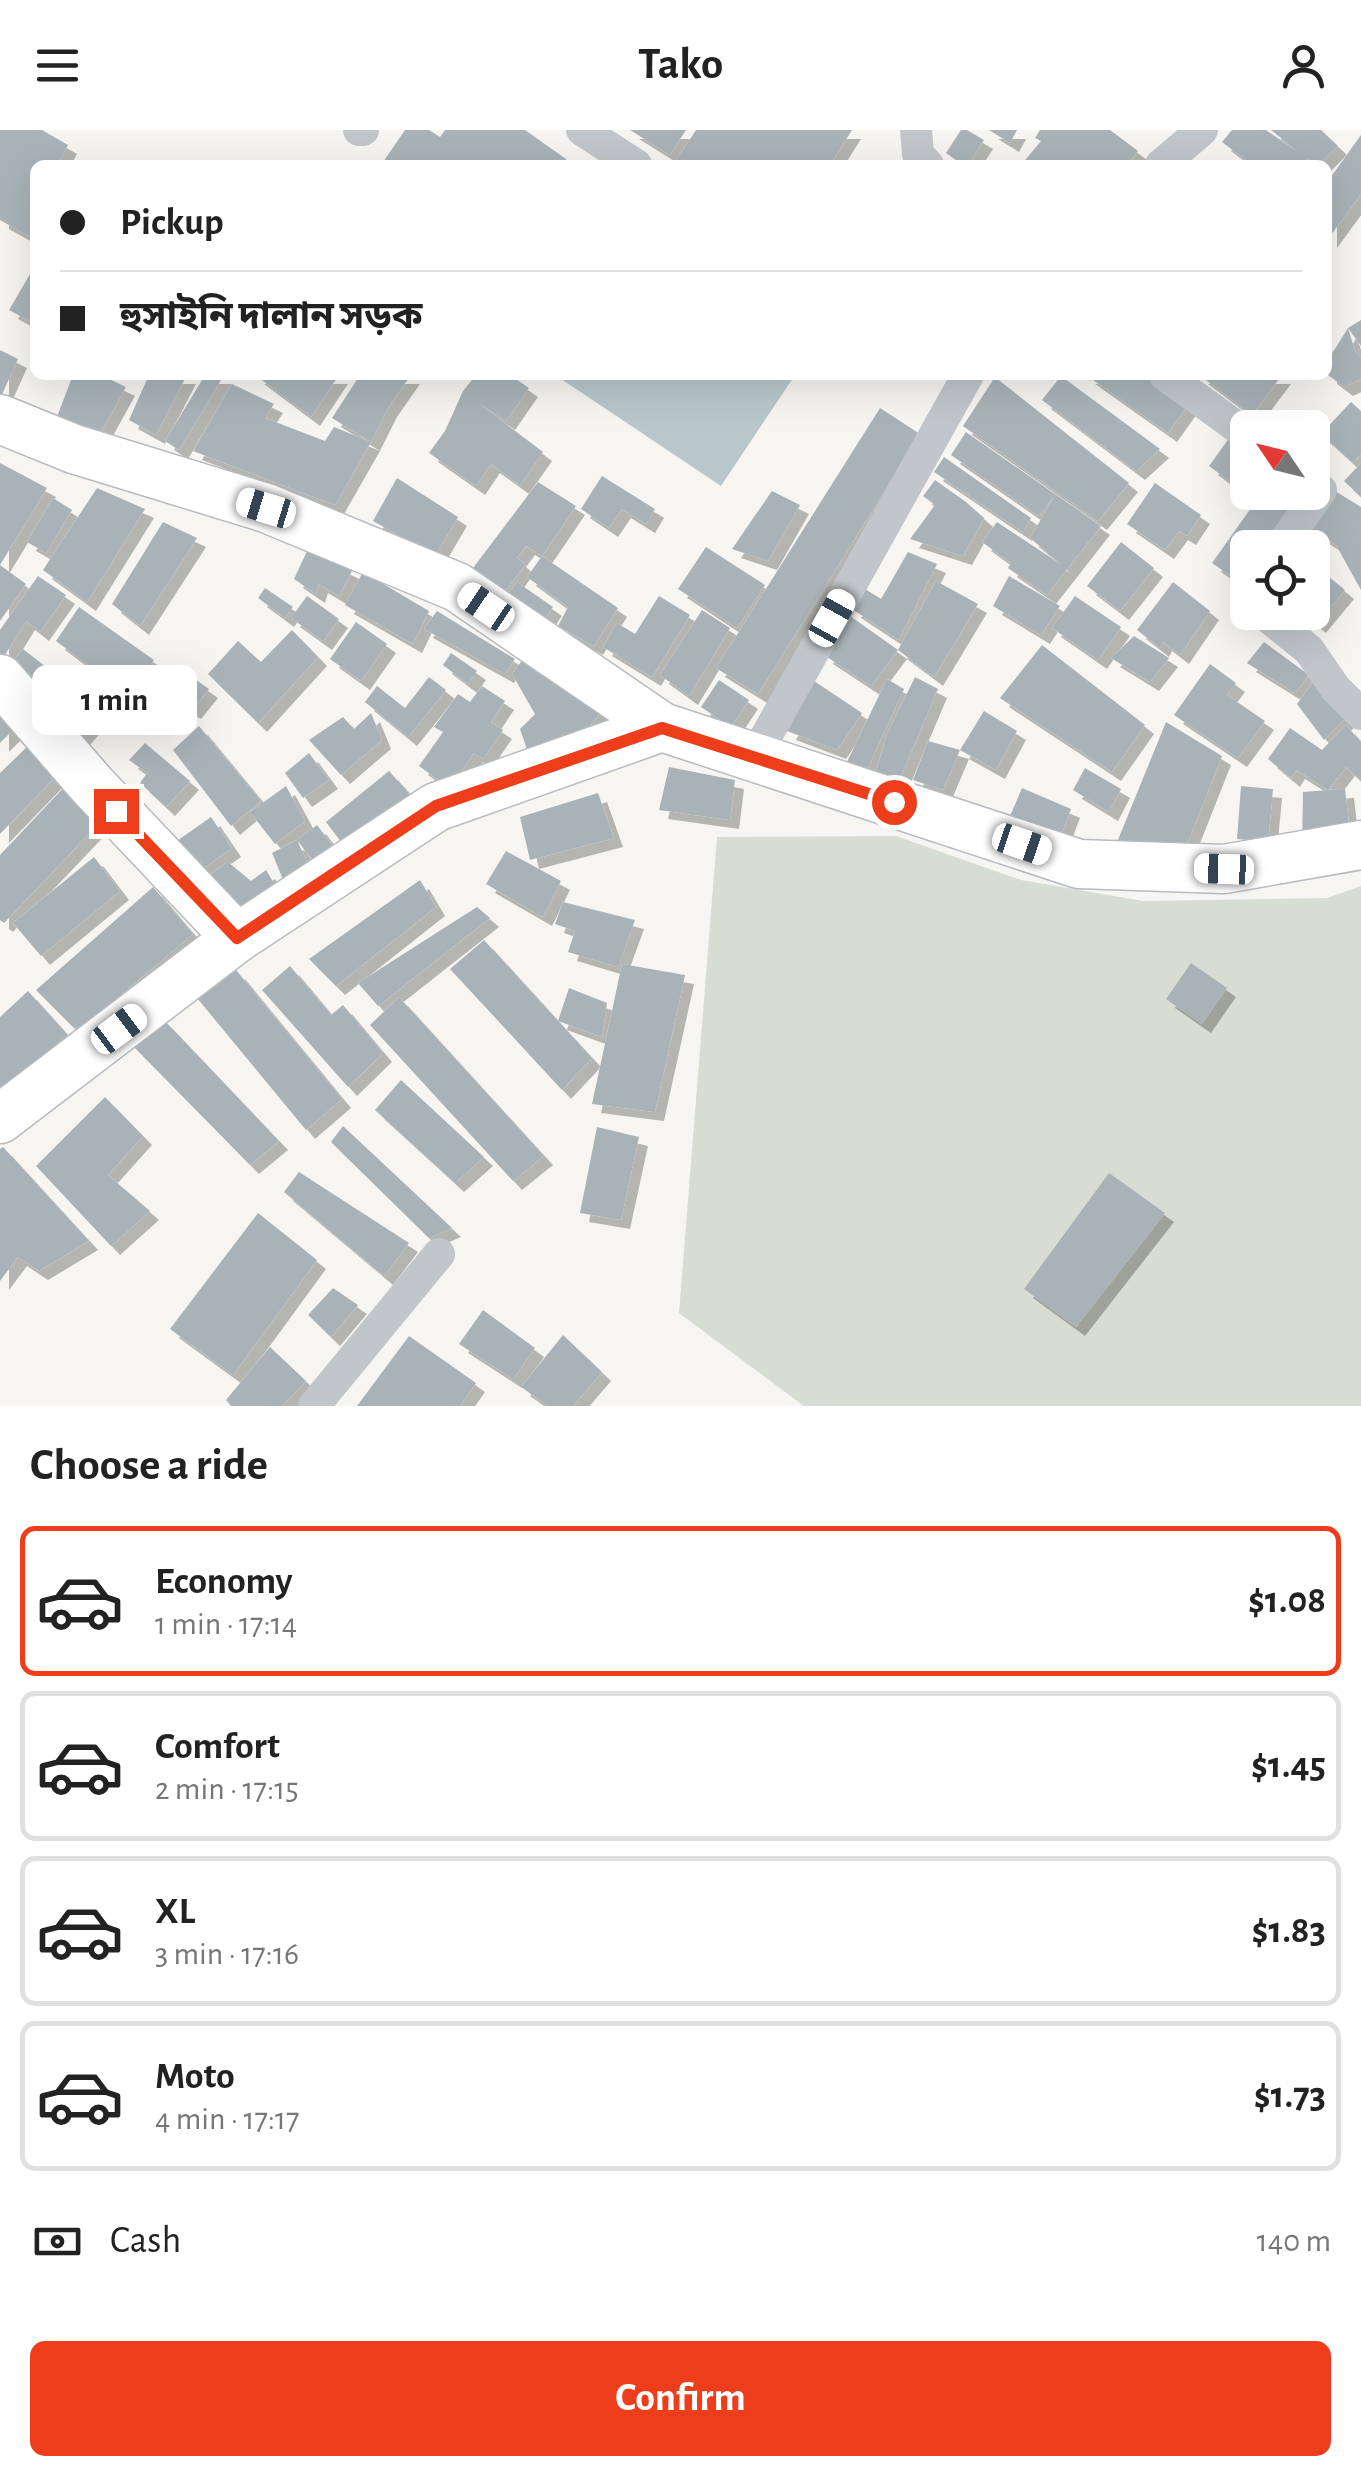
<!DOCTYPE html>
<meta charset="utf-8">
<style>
body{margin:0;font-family:"Alegreya Sans","Noto Sans Bengali",sans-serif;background:#f2f2f2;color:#222;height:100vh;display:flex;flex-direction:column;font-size:38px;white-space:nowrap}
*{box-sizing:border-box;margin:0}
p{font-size:32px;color:#767676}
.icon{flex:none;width:55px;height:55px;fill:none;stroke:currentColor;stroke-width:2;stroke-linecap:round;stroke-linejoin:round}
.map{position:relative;height:1276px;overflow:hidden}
.sheet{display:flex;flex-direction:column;background:#fff;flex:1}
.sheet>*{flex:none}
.hud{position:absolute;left:30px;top:30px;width:1302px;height:220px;border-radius:15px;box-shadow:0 10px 40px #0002;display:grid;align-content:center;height:220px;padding:0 30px;background:#fff}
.needle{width:65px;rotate:305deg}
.controls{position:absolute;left:1230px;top:280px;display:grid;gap:20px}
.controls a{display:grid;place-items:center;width:100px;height:100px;border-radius:15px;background:#fff;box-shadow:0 10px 40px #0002;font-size:50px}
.end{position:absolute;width:45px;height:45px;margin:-22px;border:12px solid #ee3d1a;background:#fff;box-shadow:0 0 0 5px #fff}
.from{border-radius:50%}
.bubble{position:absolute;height:70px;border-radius:15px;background:#fff;box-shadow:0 10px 40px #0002;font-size:32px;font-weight:700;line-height:70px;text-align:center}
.car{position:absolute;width:30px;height:60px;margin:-30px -15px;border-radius:12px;box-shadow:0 0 8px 2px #0007;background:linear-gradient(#fff 24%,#345 0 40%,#fff 0 76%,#345 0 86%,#fff 0)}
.hud b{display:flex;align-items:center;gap:35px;height:95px;font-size:38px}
.hud b+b{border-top:2px solid #e0e0e0}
.hud i{width:25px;height:25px;background:#222}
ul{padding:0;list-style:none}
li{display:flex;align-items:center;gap:30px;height:150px;margin:0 20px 15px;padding:0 10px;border:5px solid #e0e0e0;border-radius:15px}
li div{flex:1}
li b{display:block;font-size:38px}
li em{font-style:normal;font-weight:700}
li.current{border-color:#ee3d1a}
li>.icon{width:90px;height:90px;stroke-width:1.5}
h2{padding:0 30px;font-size:45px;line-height:120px}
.pay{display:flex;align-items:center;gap:25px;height:110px;padding:0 30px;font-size:38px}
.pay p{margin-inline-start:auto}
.button{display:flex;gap:20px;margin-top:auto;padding:20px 30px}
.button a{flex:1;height:115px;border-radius:15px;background:#ee3d1a;color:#fff;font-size:40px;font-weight:700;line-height:115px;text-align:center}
header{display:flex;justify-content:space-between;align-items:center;height:130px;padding:0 30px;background:#fff;font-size:45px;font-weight:700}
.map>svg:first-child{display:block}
.green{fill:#d7ddd2}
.water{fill:#b9c7cb}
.building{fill:#a9b3b7;filter:url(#shadow)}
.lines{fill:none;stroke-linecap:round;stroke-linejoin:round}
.secondary-casing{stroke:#b5bbbf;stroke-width:51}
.street{stroke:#c0c6c9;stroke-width:32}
.secondary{stroke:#fff;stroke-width:48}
.route{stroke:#ee3d1a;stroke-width:12}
</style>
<header><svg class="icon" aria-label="menu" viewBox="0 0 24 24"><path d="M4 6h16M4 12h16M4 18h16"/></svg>Tako<svg class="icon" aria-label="person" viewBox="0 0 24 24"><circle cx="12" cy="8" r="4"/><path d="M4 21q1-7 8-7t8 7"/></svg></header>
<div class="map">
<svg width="1361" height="1276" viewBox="0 0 1361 1276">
<defs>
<filter id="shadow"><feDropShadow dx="9" dy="9" stdDeviation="0" flood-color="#0004"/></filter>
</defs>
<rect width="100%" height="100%" fill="#f6f5f2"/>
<path class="green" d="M 896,706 L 1021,750 L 1143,771 L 1327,768 L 1361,756 L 1361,1276 L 804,1276 L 679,1183 L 717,707 Z"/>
<path class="water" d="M 555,245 L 795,245 L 721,356 Z"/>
<path class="building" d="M 0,0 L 42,0 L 68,15 L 57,35 L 35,35 L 35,76 L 33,81 L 35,82 L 35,104 L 32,108 L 0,90 Z
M 405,0 L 429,0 L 440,7 L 445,0 L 525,0 L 566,29 L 567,35 L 381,35 Z
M 630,0 L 686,0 L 670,25 Z
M 696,0 L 852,0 L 830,35 L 680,35 L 675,32 Z
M 961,0 L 967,0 L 984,10 L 968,35 L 963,35 L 946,23 Z
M 989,0 L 1017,0 L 1010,13 Z
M 1040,0 L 1110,0 L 1138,21 L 1127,35 L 1121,35 L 1116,32 L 1114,35 L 1021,35 L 1041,11 L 1035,8 Z
M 1232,0 L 1266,0 L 1298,22 L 1271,0 L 1321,0 L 1338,16 L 1319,35 L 1307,29 L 1303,35 L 1252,35 L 1222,12 Z
M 1361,5 L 1361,64 L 1328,109 L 1328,51 Z
M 30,144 L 35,148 L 35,194 L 9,180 Z
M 1361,190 L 1361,216 L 1348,198 Z
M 1348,198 L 1355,221 L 1361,227 L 1361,249 L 1344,257 L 1328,245 L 1328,230 Z
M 0,220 L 18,229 L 0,269 Z
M 73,245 L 101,245 L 126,257 L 100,304 L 55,292 Z
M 149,245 L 187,245 L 156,305 L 129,290 Z
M 205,245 L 224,245 L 179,320 L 165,311 Z
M 255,245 L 339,245 L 311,287 Z
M 360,245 L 411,245 L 388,278 L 371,312 L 335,375 L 193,321 L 232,254 L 274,274 L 265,288 L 325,311 L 334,297 L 371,312 L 332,288 Z
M 476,245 L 510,245 L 529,258 L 506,291 L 477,272 L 543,322 L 520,355 L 491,334 L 476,356 L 429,323 L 445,301 L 463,261 Z
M 1086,245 L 1161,245 L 1193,268 L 1168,303 Z
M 1199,245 L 1282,245 L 1252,285 Z
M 1061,246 L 1160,319 L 1136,341 L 1042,270 Z
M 995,247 L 1129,353 L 1098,391 L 963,296 Z
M 1351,272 L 1361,281 L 1361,324 L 1353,333 L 1321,304 Z
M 880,278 L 920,304 L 758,564 L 716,538 Z
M 1235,300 L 1248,309 L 1248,362 L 1312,362 L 1272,418 L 1248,418 L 1248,453 L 1245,456 L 1212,433 L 1256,371 L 1209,336 Z
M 966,302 L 1101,396 L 1047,465 L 1008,438 L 1011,433 L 982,412 L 997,392 L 1062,435 L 1030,408 L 1055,365 L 1039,386 L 951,325 Z
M 944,327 L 1031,388 L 1023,402 L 934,342 Z
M 0,333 L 47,358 L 0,435 Z
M 1361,333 L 1361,367 L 1344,351 Z
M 602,346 L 655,379 L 646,394 L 622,379 L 609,398 L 581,379 Z
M 397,348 L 458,387 L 435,426 L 373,391 Z
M 935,350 L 966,372 L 984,388 L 963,426 L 910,409 L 935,375 L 923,366 Z
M 538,352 L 576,376 L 542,426 L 526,416 L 517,428 L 525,435 L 502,466 L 467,446 Z
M 1155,353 L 1201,385 L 1187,406 L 1179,401 L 1165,420 L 1127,394 Z
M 97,358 L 145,379 L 87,472 L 43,440 Z
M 772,361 L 800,375 L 768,431 L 732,419 Z
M 1335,361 L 1361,377 L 1361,460 L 1336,415 L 1309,398 Z
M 53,368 L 72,380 L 46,423 L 27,412 Z
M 163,392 L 197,408 L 140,496 L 112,474 Z
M 1121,412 L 1154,438 L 1120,481 L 1087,456 Z
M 706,417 L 765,455 L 737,498 L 678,459 Z
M 308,419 L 352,441 L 339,466 L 319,454 L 316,464 L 294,449 Z
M 908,422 L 937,434 L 899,510 L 852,479 L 865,459 L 881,469 Z
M 542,426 L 618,478 L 594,516 L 558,496 L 568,477 L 527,447 Z
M 1312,433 L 1345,460 L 1317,494 L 1301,482 L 1312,482 Z
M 0,435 L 26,454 L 0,491 Z
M 363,442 L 429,481 L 413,514 L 345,475 Z
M 38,446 L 66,465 L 40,502 L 26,491 L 0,533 L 0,500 Z
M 1009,446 L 1060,476 L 1041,505 L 993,476 Z
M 936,451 L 978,474 L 934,547 L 898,520 Z
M 517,452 L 553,477 L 544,490 L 507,465 Z
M 1173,452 L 1210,481 L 1180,525 L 1163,512 L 1160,518 L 1137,500 Z
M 265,458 L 293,477 L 285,488 L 258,468 Z
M 307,466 L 339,489 L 323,511 L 291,488 Z
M 659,466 L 690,485 L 652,547 L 603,517 L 617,493 L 635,504 Z
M 1075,466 L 1121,497 L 1098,530 L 1052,498 Z
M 79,477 L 154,530 L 118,579 L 82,552 L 92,538 L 56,511 Z
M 702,480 L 730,498 L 689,566 L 660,545 Z
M 437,481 L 515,529 L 505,544 L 424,499 Z
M 850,486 L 898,520 L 871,556 L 824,525 Z
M 356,492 L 387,514 L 361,551 L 330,529 Z
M 292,500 L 318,527 L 258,593 L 208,544 L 238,511 L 261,532 Z
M 1134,506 L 1169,528 L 1150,552 L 1111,528 Z
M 1264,512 L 1309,545 L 1295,563 L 1247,533 Z
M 1042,515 L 1145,595 L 1112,642 L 1000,568 Z
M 23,519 L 59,547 L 43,567 L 8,538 Z
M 451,523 L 477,541 L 468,554 L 443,535 Z
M 524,528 L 606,576 L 589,597 L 594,601 L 531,631 L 520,599 L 535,584 L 512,544 Z
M 1210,534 L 1236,553 L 1227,565 L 1265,591 L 1238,628 L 1174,585 Z
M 175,535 L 209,559 L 192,580 L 156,561 Z
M 67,546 L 104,580 L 80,607 L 43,573 Z
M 429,547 L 446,560 L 408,607 L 365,572 L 377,556 L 405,578 Z
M 915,547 L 938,559 L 898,653 L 875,646 L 887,604 Z
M 887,549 L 904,559 L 864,646 L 844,638 Z
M 719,550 L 749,570 L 731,597 L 701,577 Z
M 814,551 L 862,583 L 837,620 L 787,601 Z
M 1313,552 L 1347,587 L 1324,610 L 1297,574 Z
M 482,556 L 505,571 L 491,592 L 503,600 L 483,629 L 474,623 L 449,658 L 419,636 L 443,602 L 434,597 L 458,564 L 470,572 Z
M 0,578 L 19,594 L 0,613 Z
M 984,581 L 1017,601 L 996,640 L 960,620 Z
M 371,583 L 382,610 L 341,645 L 309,610 L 343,587 L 354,599 Z
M 1166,592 L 1222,626 L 1184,722 L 1113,722 Z
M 1346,595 L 1361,612 L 1361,651 L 1346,637 L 1328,660 L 1345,659 L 1350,704 L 1302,716 L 1303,662 L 1328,660 L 1296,640 L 1291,648 L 1268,629 L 1290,598 L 1322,620 Z
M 199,596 L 261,671 L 231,696 L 173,620 Z
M 928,611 L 960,620 L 943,660 L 913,650 Z
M 31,613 L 63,639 L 0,704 L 0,643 Z
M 145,613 L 190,651 L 166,677 L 140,653 L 147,643 L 129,630 Z
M 309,623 L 329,650 L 303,668 L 285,643 Z
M 669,637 L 735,650 L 730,690 L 659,680 Z
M 1085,638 L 1121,659 L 1109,682 L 1073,660 Z
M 389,641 L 415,670 L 348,721 L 326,692 Z
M 67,654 L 102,690 L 4,793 L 0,790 L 0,725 Z
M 286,656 L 305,691 L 275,714 L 250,682 Z
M 1241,656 L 1273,659 L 1268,712 L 1237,709 Z
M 1022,658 L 1071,679 L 1057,716 L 1005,698 Z
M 598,663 L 614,708 L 530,730 L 520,687 Z
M 211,687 L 232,718 L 195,744 L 174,713 Z
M 317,695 L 339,724 L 319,739 L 297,710 L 311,741 L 284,752 L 272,723 L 297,710 Z
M 506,721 L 561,751 L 543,787 L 486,754 Z
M 94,727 L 120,761 L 41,826 L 13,793 Z
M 228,732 L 251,751 L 266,740 L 278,760 L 249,778 L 225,770 L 208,746 Z
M 420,750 L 436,777 L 336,856 L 309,829 Z
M 153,757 L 193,804 L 85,895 L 74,898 L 36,860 Z
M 563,772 L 635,790 L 618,837 L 568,822 L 575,801 L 555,794 Z
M 477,777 L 490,788 L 378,876 L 358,853 Z
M 484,810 L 558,891 L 569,858 L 607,873 L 602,907 L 558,891 L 592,928 L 562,960 L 450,839 Z
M 1191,833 L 1227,858 L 1202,894 L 1166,869 Z
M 622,834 L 685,845 L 655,982 L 592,974 Z
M 290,836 L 331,885 L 343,875 L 383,923 L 348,957 L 262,860 Z
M 236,840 L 342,969 L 306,1000 L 197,868 Z
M 28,861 L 72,910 L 0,964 L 0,887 Z
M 399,867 L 544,1026 L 513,1051 L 370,895 Z
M 163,889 L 279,1011 L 250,1035 L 133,916 Z
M 401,950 L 484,1027 L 455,1053 L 375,980 Z
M 105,967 L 143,1006 L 108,1045 L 150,1081 L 111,1116 L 36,1036 Z
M 343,996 L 452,1098 L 429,1108 L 331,1012 Z
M 597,997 L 639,1007 L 621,1090 L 580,1083 Z
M 3,1017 L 89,1111 L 39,1141 L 18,1127 L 0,1151 L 0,1019 Z
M 299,1042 L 409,1113 L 384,1146 L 284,1062 Z
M 1109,1043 L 1165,1083 L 1076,1197 L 1024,1159 Z
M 258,1083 L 317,1130 L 233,1245 L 170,1199 Z
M 333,1158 L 358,1175 L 331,1207 L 308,1185 Z
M 483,1180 L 535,1218 L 513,1249 L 459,1214 Z
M 563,1205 L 602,1242 L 573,1276 L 548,1276 L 521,1257 Z
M 409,1206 L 476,1253 L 460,1276 L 357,1276 Z
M 270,1217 L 306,1251 L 282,1276 L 231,1276 L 226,1270 Z"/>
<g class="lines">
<g class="secondary-casing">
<path id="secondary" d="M 0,289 L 74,319 L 266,378 L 457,457 L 662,597 L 1079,734 L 1224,739 L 1361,715
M 0,549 L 92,655 L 237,808
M 0,989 L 237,808 L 436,677 L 662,597"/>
</g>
<path class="street" d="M 359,0 L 363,0
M 582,0 L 636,35
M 916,0 L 918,24 L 928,35
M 1161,35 L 1202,0
M 1165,245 L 1248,305
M 1280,418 L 1321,360 L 1312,353
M 1262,482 L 1309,520 L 1336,559 L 1361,584
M 754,628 L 968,245
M 314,1276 L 439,1124"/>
<use href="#secondary" class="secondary"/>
</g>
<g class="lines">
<path class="route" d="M 116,681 L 237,808 L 436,676 L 662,598 L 894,672"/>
</g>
</svg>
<div class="controls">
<a><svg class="needle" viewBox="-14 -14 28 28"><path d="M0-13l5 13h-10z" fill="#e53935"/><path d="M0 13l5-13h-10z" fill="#767676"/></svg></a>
<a><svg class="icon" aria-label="locate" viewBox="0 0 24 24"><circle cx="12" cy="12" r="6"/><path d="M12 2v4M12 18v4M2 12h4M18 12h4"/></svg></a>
</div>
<i class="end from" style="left:894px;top:672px"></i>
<i class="end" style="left:116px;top:681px"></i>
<div class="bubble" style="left:32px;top:535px;width:165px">1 min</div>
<i class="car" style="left:266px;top:378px;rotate:287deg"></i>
<i class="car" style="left:486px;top:477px;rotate:304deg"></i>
<i class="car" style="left:832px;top:488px;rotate:29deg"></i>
<i class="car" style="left:1022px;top:714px;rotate:109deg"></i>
<i class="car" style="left:1224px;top:739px;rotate:272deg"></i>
<i class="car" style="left:119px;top:899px;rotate:53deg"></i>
<div class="hud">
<b><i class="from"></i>Pickup</b>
<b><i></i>হুসাইনি দালান সড়ক</b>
</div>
</div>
<section class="sheet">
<h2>Choose a ride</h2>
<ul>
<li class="current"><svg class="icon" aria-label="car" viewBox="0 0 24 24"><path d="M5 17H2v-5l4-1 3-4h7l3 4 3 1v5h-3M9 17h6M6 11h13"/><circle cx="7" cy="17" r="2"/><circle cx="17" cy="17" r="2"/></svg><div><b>Economy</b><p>1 min · 17:14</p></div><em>$1.08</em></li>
<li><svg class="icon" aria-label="car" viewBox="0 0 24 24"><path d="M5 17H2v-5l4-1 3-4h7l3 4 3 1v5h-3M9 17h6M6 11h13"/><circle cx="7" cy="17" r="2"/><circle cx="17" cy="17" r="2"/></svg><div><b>Comfort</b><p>2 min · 17:15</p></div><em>$1.45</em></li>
<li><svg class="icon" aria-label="car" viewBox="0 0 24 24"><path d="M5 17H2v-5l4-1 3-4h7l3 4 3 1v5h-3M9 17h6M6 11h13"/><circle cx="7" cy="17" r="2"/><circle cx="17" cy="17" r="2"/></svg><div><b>XL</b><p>3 min · 17:16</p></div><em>$1.83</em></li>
<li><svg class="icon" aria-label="car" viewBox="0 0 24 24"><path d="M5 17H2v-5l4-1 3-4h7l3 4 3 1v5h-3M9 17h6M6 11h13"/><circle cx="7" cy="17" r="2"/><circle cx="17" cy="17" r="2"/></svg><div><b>Moto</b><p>4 min · 17:17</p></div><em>$1.73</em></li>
</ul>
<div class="pay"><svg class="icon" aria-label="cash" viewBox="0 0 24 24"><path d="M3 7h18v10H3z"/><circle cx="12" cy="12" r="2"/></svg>Cash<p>140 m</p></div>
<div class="button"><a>Confirm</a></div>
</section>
